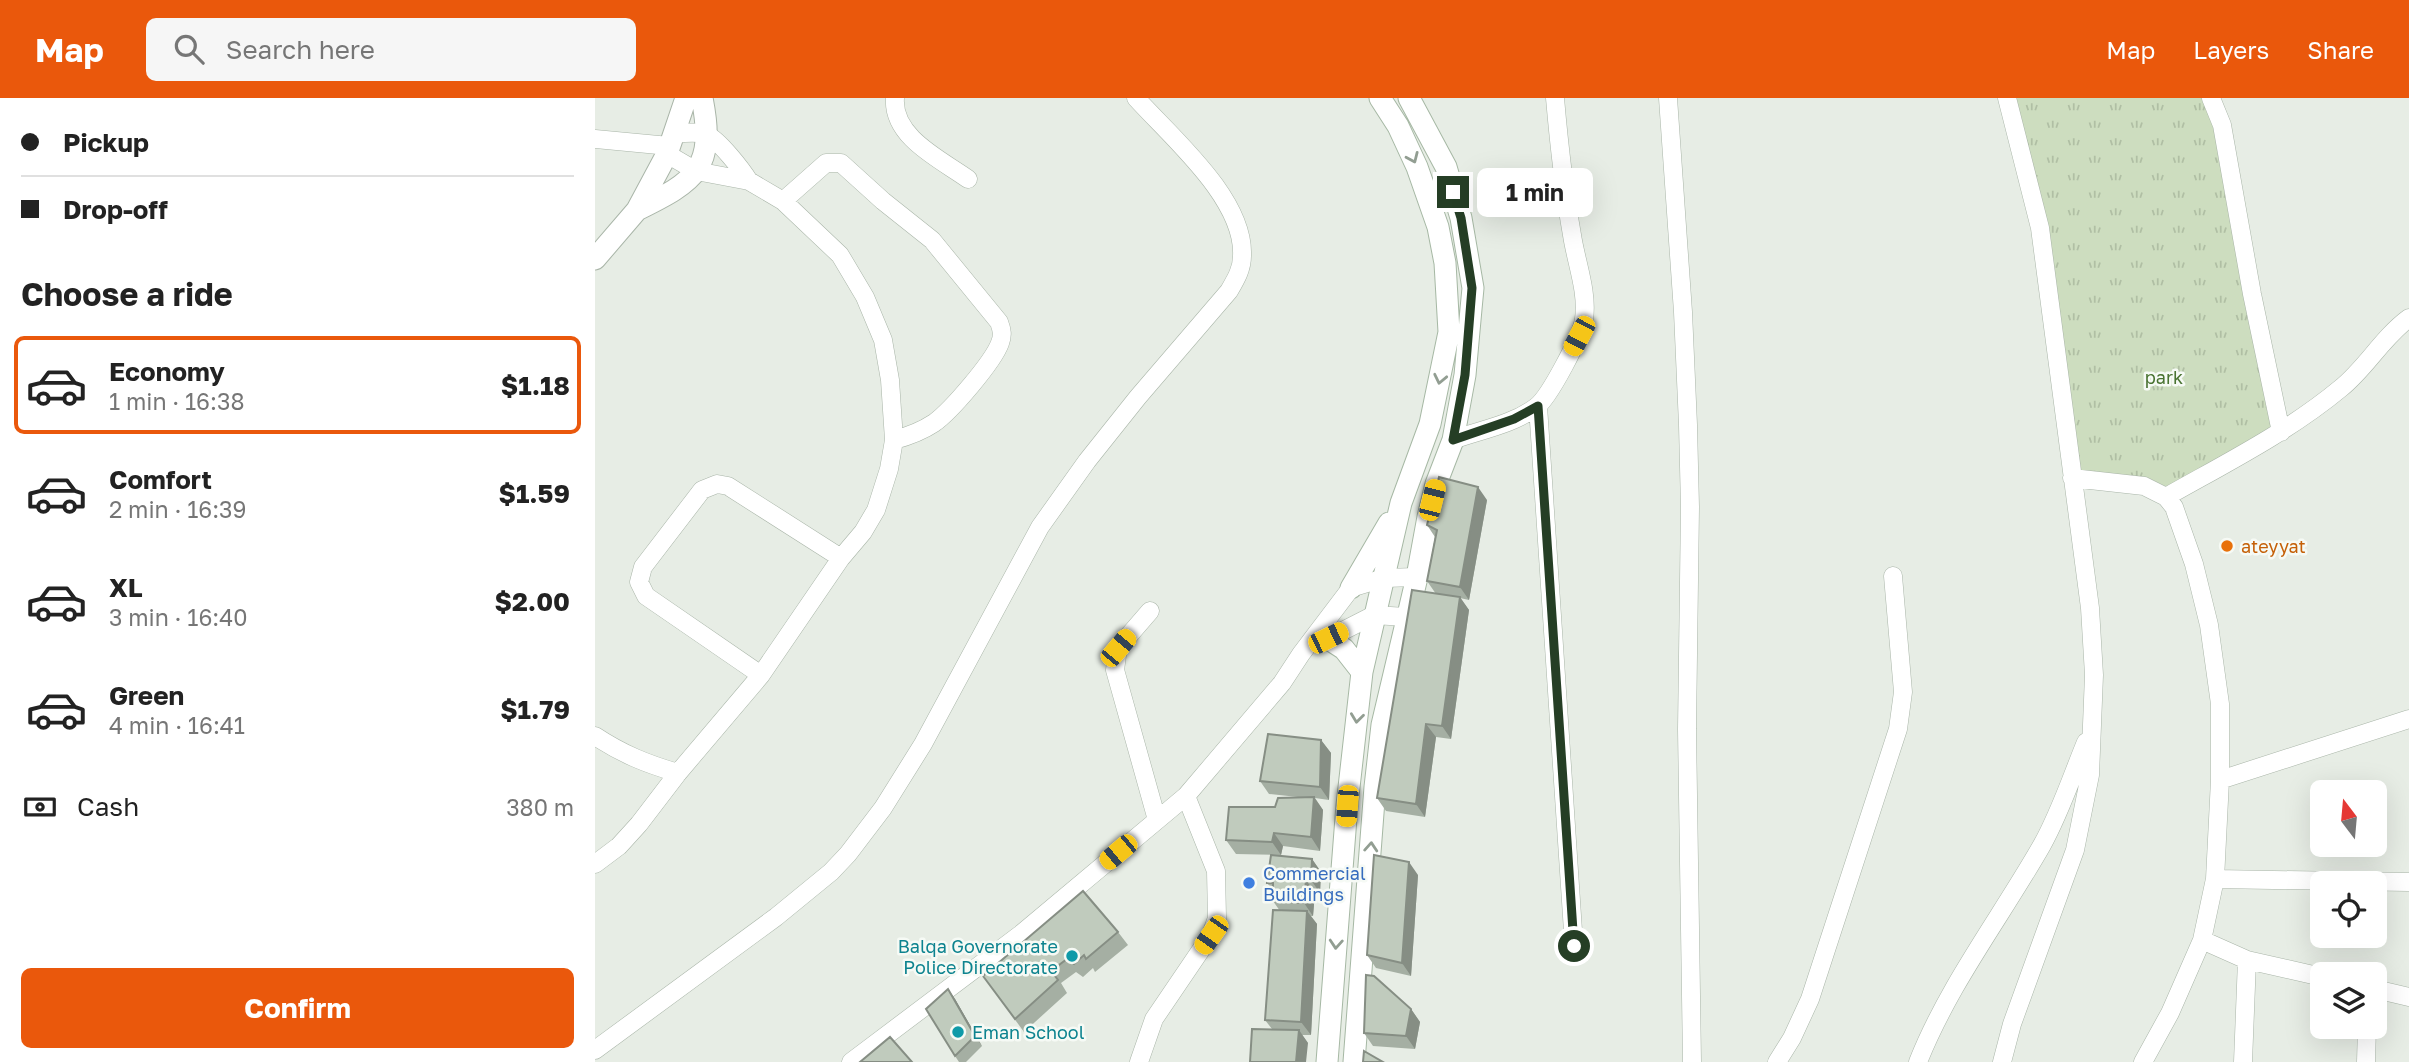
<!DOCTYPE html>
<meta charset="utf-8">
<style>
body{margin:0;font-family:"Golos Text",sans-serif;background:#f6f6f6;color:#222;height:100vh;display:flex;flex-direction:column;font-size:26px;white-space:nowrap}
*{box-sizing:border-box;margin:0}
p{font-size:23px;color:#767676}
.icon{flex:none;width:38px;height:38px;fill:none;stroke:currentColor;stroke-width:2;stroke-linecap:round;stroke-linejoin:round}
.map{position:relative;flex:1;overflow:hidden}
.details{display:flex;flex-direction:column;background:#fff;width:595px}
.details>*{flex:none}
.guide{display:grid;align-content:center;height:154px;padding:0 21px;background:#fff}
.needle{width:46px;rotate:344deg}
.buttons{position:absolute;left:1715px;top:682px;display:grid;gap:14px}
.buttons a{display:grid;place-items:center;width:77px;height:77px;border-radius:10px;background:#fff;box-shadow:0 7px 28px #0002;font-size:35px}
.end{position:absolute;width:32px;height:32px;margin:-16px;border:9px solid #253e25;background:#fff;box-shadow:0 0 0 4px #fff}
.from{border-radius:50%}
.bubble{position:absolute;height:49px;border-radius:10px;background:#fff;box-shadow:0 7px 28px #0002;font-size:23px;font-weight:700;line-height:49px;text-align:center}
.car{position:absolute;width:21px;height:42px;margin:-21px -10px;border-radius:9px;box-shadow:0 0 5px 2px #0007;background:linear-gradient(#f5c518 24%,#345 0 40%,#f5c518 0 76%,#345 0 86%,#f5c518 0)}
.guide b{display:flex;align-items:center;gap:24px;height:66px;font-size:26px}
.guide b+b{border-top:2px solid #e0e0e0}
.guide i{width:18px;height:18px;background:#222}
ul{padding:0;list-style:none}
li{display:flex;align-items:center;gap:21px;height:98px;margin:0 14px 10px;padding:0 7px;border:4px solid transparent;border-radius:10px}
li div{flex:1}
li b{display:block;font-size:26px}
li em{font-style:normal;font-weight:700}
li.active{border-color:#ea580c}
li>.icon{width:63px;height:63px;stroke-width:1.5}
h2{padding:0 21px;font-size:32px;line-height:84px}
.pay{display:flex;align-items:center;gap:18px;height:77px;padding:0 21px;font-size:26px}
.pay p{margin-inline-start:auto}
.button{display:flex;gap:14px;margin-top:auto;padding:14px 21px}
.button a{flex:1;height:80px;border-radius:10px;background:#ea580c;color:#fff;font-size:28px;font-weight:700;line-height:80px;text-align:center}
header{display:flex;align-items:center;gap:42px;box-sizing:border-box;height:98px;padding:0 35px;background:#ea580c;color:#fff}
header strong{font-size:33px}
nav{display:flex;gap:38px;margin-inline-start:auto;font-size:24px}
.search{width:490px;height:63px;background:#f6f6f6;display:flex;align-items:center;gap:18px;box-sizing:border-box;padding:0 24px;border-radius:10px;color:#767676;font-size:26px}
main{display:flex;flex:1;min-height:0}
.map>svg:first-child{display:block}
.park{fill:url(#park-tufts)}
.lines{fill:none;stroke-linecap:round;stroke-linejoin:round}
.minor-casing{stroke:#a9b5a8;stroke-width:19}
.tertiary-casing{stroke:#a9b5a8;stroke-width:23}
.secondary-casing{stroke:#a6b8a4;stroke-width:23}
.minor{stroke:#fff;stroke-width:18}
.tertiary{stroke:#fff;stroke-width:21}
.secondary{stroke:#fff;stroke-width:21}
.wall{fill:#a5afa3}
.shaded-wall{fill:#868e84}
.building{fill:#c0cbbd;stroke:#868e84;stroke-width:2}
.oneway{stroke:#929e92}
.route{stroke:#253e25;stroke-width:9}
.food-dot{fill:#e8710a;stroke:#f6faf5;stroke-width:2.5}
.shop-dot{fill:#3f7fe0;stroke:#f6faf5;stroke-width:2.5}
.culture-dot{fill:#0f9aa8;stroke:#f6faf5;stroke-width:2.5}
.labels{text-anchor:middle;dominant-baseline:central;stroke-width:5;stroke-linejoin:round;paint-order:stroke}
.park-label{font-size:18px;fill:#497331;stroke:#f6faf5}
.food-label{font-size:18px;fill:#c56008;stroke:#f6faf5;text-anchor:start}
.shop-label{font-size:18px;fill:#366cbe;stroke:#f6faf5;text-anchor:start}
.culture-label{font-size:18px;fill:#0d838f;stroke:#f6faf5;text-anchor:end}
</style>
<header>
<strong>Map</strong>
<div class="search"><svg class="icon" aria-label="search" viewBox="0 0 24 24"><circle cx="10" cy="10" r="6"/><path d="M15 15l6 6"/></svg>Search here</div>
<nav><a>Map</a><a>Layers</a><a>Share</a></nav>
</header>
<main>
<section class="details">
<div class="guide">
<b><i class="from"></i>Pickup</b>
<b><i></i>Drop-off</b>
</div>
<h2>Choose a ride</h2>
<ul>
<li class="active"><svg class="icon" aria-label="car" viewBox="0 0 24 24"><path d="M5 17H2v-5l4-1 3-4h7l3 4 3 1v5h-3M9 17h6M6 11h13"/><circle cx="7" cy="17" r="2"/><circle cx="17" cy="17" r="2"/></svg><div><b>Economy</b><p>1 min · 16:38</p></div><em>$1.18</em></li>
<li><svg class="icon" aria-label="car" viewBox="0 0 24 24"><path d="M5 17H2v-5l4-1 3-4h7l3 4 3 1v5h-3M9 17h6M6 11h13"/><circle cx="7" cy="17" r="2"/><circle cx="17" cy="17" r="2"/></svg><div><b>Comfort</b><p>2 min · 16:39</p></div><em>$1.59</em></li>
<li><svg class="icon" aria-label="car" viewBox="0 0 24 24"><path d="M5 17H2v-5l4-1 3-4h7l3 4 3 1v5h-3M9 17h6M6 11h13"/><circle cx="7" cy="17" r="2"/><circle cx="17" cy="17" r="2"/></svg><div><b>XL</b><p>3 min · 16:40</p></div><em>$2.00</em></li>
<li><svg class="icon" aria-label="car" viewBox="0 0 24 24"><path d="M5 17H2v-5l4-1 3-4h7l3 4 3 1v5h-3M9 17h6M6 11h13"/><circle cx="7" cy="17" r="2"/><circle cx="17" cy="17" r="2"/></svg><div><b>Green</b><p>4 min · 16:41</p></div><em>$1.79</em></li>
</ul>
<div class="pay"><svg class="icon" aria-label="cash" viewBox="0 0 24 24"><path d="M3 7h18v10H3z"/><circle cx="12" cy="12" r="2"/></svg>Cash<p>380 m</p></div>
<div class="button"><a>Confirm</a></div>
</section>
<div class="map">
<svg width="1814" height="964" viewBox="0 0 1814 964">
<defs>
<pattern id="park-tufts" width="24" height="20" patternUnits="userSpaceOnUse" patternTransform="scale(1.75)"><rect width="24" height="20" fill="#cdddbf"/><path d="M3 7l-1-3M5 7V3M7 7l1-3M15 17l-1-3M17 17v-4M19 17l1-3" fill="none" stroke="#b0bfa4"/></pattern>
</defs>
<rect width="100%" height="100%" fill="#e7ede5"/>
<path class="park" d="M 1412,0 L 1614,0 L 1686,334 L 1571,399 L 1477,380 L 1451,173 Z"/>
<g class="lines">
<g class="minor-casing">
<path id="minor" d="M 300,0 C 297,39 345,61 373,81
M 1073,0 L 1088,214 L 1093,327 L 1095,409 L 1092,631 L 1097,964
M 1616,0 L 1627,27 L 1657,196 L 1686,334
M 78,36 C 88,35 103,33 112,37 C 124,42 147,72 154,83
M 0,41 L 74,48
M 188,103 L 231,65 L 246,65 L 288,103 L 337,142 L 404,224 C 407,232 408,237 405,245 C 398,264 356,313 339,325 C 327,333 314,338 299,342
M 943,308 L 979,848
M 858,342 C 885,332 917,327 941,309 C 954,300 987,237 989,221 C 993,194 981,164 977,137 C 969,92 964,46 960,0
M 1477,380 L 1549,388 L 1571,399 L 1579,409 L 1599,466 L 1614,527 L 1625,606 L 1625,682 L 1620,781 L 1607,842 L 1575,915 L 1548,964
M 1571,399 C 1631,365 1693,334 1746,290 C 1771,270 1787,240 1814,220
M 555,513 L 523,550 L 520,572 L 562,722
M 724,545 L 779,517 L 811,519
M 166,577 L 51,498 L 44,484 L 48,469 L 107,392 L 122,386 L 133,388 L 246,460
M 0,638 C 27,656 52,666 83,675
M 1625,682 L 1814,621
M 0,766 L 24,748 L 44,726 L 83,675 L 166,577 L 246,460 L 268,434 L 281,412 L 294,371 L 299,342 L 295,282 L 288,242 L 270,199 L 245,157 L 188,103 L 154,83 L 101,73 L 72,56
M 1620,781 L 1814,784
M 1607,842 L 1652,862 L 1727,879
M 1780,891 L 1814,899
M 0,952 L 181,819 L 236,774 L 253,756 L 288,710 L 328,646 L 445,429 L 492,363 L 543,299 L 634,193 C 641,181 647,171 647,158 C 650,101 576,39 541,0
M 256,964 L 426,836 L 591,698 L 687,585 L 706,556 L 756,490 L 789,480 L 822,479
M 544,964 L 559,921 L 616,837 L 622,820 L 621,773 L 591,698
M 1182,964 L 1197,940 L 1215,901 L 1303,631 L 1308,594 L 1298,478
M 1323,964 C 1354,886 1406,819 1447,747 C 1465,715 1477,678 1491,644
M 1407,964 L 1417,926 L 1480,752 L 1495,677 L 1499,577 L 1495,510 L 1445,130 L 1412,0
M 1648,964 L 1652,862
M 1771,964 L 1772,929"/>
</g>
<g class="tertiary-casing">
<path id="tertiary" d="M 42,112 C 101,83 121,70 107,0
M 0,161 L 42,112 L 72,56 L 91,0"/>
</g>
<g class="secondary-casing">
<path id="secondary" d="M 756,490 L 794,425
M 732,540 L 749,551 L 767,574
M 732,964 L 752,707 L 767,574 L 806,405 L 835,326 L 854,234 L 850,165 L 843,129 L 822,69 L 803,28 L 785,0
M 759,964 L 780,689 L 787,627 L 822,479 L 833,419 L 841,386 L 858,342 L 870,277 L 876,211 L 878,190 L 866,120 L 851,69 L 814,0"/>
</g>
<use href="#minor" class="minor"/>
<use href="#tertiary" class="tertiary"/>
<use href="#secondary" class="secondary"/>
</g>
<path class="wall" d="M 892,402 L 874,502 L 865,500 L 874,512 L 856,641 L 841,639 L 830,719 L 791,713 L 782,700 L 841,496 L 832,483 L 840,439 L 832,427 Z
M 726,642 L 736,655 L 734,702 L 720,700 L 728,712 L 725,753 L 688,748 L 686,757 L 641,756 L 631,742 L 680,709 L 712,700 L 674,696 L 665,683 Z
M 717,761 L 726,774 L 725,795 L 720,795 L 718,818 L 716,818 L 722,826 L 716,937 L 707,937 L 713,945 L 677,931 L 670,922 L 685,813 L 678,803 L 678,792 L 672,785 Z
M 823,777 L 816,878 L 781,870 L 772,857 Z
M 523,834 L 533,847 L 500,874 L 498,870 L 488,879 L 481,874 L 466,885 L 472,895 L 429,934 L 388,878 Z
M 360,901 L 387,948 L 371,964 L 364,964 L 360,958 Z
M 816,911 L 825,924 L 820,951 L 778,948 L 769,935 Z"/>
<path class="shaded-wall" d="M 883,389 L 892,402 L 874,502 L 865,489 Z
M 865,499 L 874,512 L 856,641 L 847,628 Z
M 831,626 L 841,639 L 830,719 L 821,706 Z
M 726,642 L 736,655 L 734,702 L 725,689 Z
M 719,699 L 728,712 L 725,753 L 716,739 Z
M 679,735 L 688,748 L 686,757 L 677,744 Z
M 717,761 L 726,774 L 725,795 L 716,782 Z
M 814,764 L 823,777 L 816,878 L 807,865 Z
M 711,782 L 720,795 L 718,818 L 709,805 Z
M 712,813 L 722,826 L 716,937 L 706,924 Z
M 353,891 L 360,901 L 387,948 L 380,938 Z
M 816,911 L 825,924 L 820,951 L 811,938 Z
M 704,932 L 713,945 L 711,964 L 701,964 Z"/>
<path class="building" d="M 844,379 L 883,389 L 865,489 L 832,483 L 842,432 L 832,427 Z
M 817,492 L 865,499 L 847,628 L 831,626 L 821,706 L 782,700 Z
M 673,636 L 726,642 L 725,689 L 665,683 Z
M 719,699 L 716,739 L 679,735 L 677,744 L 631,742 L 634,709 L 680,709 L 683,700 Z
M 676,757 L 717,761 L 716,782 L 711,782 L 709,805 L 678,803 L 678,785 L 672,785 Z
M 779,757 L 814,764 L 807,865 L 772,857 Z
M 488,793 L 523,834 L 491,861 L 489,857 L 479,866 L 472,861 L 456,873 L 463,882 L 420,921 L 388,878 Z
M 678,812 L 712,813 L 706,924 L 670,922 Z
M 771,877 L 779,878 L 816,911 L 811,938 L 769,935 Z
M 353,891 L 380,938 L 360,958 L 331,911 Z
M 657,931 L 704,932 L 701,964 L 655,964 Z
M 295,939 L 317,964 L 265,964 Z
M 769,953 L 788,964 L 768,964 Z"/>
<defs><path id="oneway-chevron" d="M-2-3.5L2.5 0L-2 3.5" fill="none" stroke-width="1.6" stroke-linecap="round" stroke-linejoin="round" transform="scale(1.75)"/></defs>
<g class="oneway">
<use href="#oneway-chevron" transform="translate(818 60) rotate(66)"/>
<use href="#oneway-chevron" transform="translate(845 281) rotate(102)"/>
<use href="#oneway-chevron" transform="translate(762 620) rotate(97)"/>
<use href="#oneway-chevron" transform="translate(776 749) rotate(-86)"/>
<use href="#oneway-chevron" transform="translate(741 846) rotate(94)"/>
</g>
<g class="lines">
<path class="route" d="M 858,94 L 866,120 L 877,190 L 870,277 L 858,342 L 919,321 L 943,308 L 979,848"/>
</g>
<circle class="food-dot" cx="1632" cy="448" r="7"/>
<circle class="shop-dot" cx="654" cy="785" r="7"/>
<g class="culture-dot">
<circle cx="477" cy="858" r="7"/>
<circle cx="363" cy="934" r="7"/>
</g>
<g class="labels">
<g class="park-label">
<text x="1569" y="279">park</text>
</g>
<g class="food-label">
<text x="1646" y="448">ateyyat</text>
</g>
<g class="shop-label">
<text x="668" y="775">Commercial<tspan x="668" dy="21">Buildings</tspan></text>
</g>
<g class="culture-label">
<text x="463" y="848">Balqa Governorate<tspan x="463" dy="21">Police Directorate</tspan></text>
<text x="377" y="934" text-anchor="start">Eman School</text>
</g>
</g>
</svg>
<div class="buttons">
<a><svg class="needle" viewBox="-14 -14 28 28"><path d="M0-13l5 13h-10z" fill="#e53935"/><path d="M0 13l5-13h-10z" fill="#767676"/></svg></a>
<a><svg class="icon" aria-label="locate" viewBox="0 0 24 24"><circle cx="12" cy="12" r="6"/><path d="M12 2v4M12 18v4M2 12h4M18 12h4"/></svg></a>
<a><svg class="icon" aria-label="layers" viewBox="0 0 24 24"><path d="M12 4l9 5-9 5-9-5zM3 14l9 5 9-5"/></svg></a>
</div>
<i class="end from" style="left:979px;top:848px"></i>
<i class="end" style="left:858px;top:94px"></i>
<div class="bubble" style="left:882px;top:70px;width:116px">1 min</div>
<i class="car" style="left:984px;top:238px;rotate:208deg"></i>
<i class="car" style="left:837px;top:402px;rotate:14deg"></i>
<i class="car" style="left:733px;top:540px;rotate:64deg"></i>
<i class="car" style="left:523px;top:550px;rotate:40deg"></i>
<i class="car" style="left:752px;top:708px;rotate:184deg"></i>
<i class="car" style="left:523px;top:754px;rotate:230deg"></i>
<i class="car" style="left:616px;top:837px;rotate:215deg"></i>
</div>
</main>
